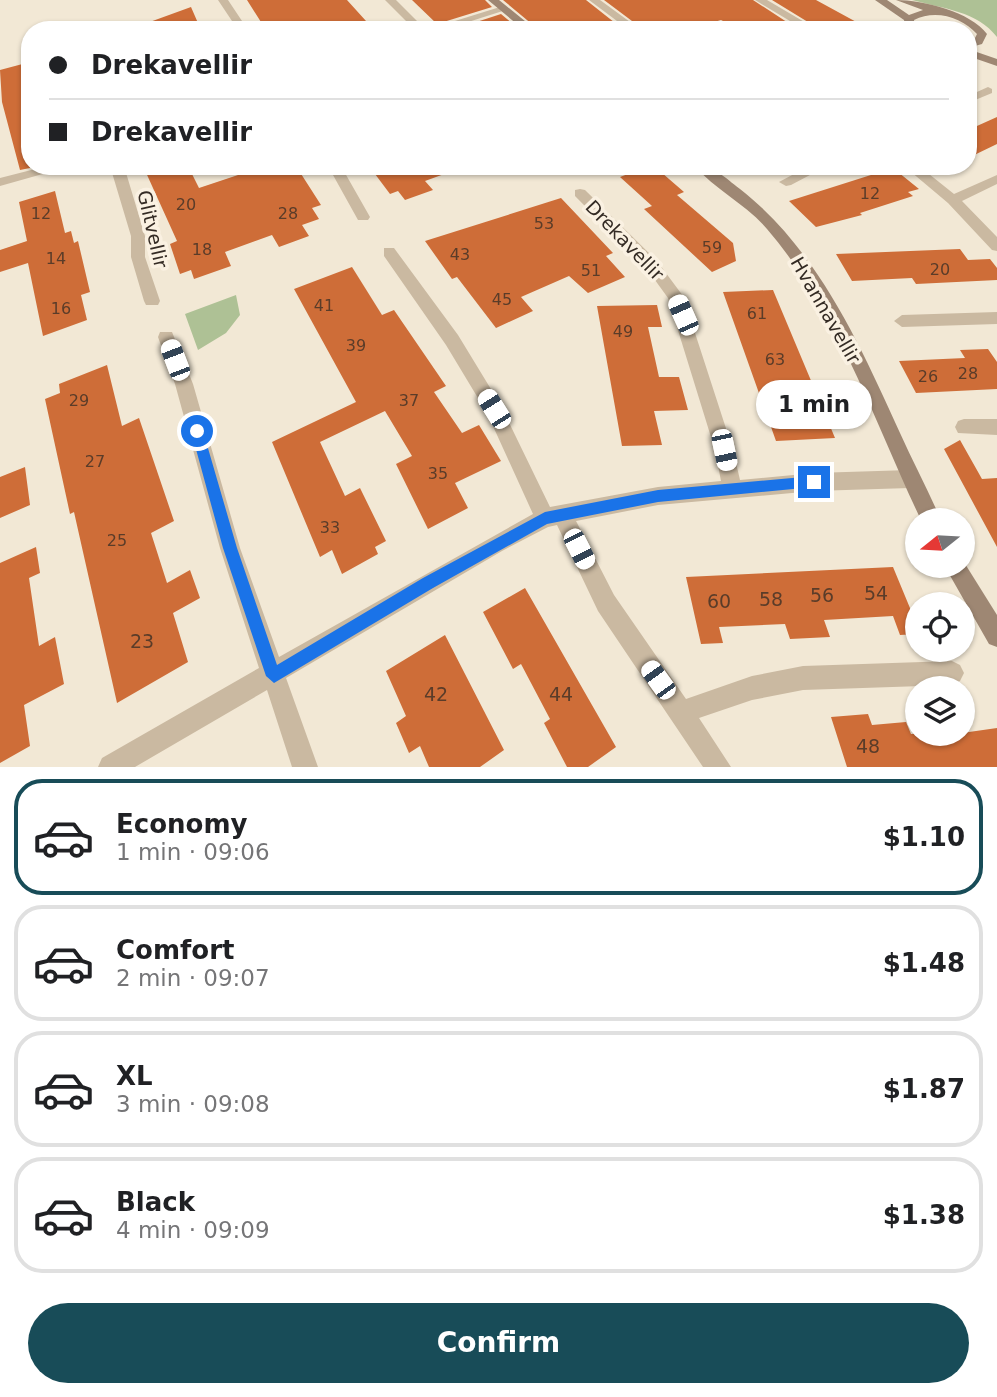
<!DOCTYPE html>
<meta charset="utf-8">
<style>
body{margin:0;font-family:"DejaVu Sans",sans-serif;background:#f6f6f6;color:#202124;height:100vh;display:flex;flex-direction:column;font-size:26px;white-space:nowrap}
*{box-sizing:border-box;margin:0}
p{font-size:23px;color:#757577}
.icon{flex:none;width:38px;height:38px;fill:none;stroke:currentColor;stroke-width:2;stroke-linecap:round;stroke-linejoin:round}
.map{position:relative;height:767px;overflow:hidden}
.sheet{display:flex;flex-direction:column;background:#fff;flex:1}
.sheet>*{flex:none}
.hud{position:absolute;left:21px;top:21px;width:956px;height:154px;border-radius:28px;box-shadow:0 2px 5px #0004;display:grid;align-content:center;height:154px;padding:0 28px;background:#fff}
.needle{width:46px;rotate:252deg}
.controls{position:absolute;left:905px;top:508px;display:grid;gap:14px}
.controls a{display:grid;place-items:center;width:70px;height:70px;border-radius:50%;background:#fff;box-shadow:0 2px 5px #0004;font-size:35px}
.end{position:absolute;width:32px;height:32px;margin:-16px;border:9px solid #1a73e8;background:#fff;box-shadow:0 0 0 4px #fff}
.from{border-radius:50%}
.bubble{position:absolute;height:49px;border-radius:24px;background:#fff;box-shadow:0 2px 5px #0004;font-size:23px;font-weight:700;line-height:49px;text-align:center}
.car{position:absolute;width:21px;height:42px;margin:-21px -10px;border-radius:9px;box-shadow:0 0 5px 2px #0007;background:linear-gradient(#fff 24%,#345 0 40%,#fff 0 76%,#345 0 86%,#fff 0)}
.hud b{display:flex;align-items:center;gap:24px;height:66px;font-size:26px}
.hud b+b{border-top:2px solid #e0e0e0}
.hud i{width:18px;height:18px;background:#202124}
ul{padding:12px 0 0;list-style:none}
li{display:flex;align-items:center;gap:21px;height:116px;margin:0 14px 10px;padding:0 14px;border:4px solid #e0e0e0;border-radius:28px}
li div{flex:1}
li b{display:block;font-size:26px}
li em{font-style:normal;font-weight:700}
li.current{border-color:#184c58}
li>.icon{width:63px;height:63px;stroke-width:1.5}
.action{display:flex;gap:14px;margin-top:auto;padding:14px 28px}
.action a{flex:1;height:80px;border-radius:42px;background:#184c58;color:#fff;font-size:28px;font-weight:700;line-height:80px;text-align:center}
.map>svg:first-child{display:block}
.green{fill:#aec195}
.building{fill:#ce6d38}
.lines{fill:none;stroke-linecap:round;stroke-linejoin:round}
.street{fill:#cab9a1;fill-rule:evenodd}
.secondary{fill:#9e8773;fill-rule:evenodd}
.route{fill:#1a73e8}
.labels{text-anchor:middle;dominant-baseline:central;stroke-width:7;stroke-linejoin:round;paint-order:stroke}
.number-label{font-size:16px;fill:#5a3c29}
.street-label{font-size:19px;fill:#342b24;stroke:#faf1e2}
.near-number-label{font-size:19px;fill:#5a3c29}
</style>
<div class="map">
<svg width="997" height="767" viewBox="0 0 997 767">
<rect width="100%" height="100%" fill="#f2e8d5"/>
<path class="green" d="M 912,0 L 997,0 L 997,37 C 977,11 944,9 912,0 Z
M 236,295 L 240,315 L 226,333 L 198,350 L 185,314 Z"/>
<path class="building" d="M 247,0 L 347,0 L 366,21 L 362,22 L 370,30 L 266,30 Z
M 412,0 L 485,0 L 492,7 L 437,24 Z
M 503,0 L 586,0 L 624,30 L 539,30 Z
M 604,0 L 753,0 L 799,30 L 741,30 L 721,20 L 688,30 L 644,30 Z
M 772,0 L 816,0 L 871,30 L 821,30 Z
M 191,7 L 201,30 L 137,30 L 136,27 Z
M 501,14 L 520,30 L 452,30 Z
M 30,62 L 30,168 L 20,170 L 2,102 L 0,70 Z
M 997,117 L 997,144 L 968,158 L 968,130 Z
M 143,166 L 188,166 L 199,188 L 244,173 L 241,166 L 296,166 L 321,205 L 312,208 L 319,219 L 302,225 L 309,236 L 279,247 L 272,235 L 225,252 L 231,266 L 194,279 L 191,270 L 180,274 L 170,244 L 177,241 Z
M 398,166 L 458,166 L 458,169 L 425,181 L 433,190 L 405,200 L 398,191 L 390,194 L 375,174 Z
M 649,166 L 654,166 L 684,192 L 677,195 L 733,243 L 736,261 L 712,272 L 644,209 L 652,206 L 620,177 Z
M 893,168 L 919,189 L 908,192 L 913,196 L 860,213 L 862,215 L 816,227 L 789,201 Z
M 55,191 L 65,233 L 71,231 L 74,243 L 78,241 L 90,292 L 81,295 L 87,320 L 43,336 L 28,263 L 0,272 L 0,250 L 27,241 L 19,202 Z
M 561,198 L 613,253 L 606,256 L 625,277 L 588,293 L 569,276 L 521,297 L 533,311 L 496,328 L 457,277 L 452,279 L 425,241 Z
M 960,249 L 968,260 L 990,259 L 997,268 L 997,280 L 916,284 L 912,278 L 852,281 L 836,254 Z
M 352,267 L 382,315 L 394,310 L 446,386 L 434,392 L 462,433 L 479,425 L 501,461 L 455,483 L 468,508 L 428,529 L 396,464 L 412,456 L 385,411 L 320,442 L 345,496 L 360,488 L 386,541 L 375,547 L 378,554 L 342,574 L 332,550 L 320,557 L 272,442 L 356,402 L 294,289 Z
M 773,290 L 812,383 L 835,438 L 776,441 L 723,292 Z
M 657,305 L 662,327 L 648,327 L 659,377 L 679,377 L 688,410 L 654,411 L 662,445 L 622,446 L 597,306 Z
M 988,349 L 997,362 L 997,389 L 916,393 L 899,361 L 965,358 L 960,350 Z
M 107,365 L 122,426 L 139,418 L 174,521 L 151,533 L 167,583 L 190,570 L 200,598 L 173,613 L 188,662 L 117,703 L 74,512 L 70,514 L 45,399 L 60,393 L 59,384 Z
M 960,440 L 982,479 L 997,478 L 997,547 L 944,449 Z
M 25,467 L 30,505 L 0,518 L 0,477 Z
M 36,547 L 40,573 L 29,578 L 39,646 L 55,637 L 64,684 L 24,705 L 30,746 L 0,763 L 0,563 Z
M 893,567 L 917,625 L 917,634 L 900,635 L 893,616 L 824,620 L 830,637 L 790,639 L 785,624 L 719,627 L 723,643 L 701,644 L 686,577 Z
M 525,588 L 616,747 L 588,767 L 567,767 L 544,723 L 550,719 L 521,664 L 513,669 L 483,612 Z
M 445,635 L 504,750 L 480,767 L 429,767 L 420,746 L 409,753 L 396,723 L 406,716 L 386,671 Z
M 868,714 L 872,725 L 906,722 L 911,734 L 962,733 L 997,728 L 997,767 L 847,767 L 831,717 Z"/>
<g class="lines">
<path class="street" d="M 218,0 L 228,0 L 248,30 L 238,30 Z
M 385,0 L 396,0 L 426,30 L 500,7 L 509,9 L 443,30 L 415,30 Z
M 589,0 L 600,0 L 641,30 L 629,30 Z
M 755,0 L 767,0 L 818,30 L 805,30 Z
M 988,87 L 992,89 L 992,93 L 968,103 L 968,96 Z
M 47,166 L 71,166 L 0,186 L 0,178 Z
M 110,166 L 124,166 L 145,236 L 145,257 L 160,301 L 158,305 L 146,305 L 144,301 L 131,257 L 131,236 Z
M 328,166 L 341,166 L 370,217 L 368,220 L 358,220 Z
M 809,166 L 827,166 L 791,185 L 786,186 L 779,182 Z
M 904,166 L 919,166 L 954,194 L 997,175 L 997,184 L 962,201 L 997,237 L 997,251 L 992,250 L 948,203 Z
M 580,189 L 585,190 L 657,261 L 683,296 L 733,450 L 740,480 L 814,473 L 910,470 L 917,473 L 920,479 L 917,485 L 910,488 L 814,491 L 658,505 L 576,521 L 614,595 L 686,699 L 752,676 L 803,666 L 952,661 L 960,665 L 964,673 L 960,681 L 952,685 L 803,690 L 752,700 L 699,718 L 731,767 L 703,767 L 598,611 L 557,525 L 548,527 L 502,551 L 286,678 L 318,767 L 292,767 L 267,690 L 135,767 L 98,767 L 102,758 L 259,668 L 220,548 L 175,384 L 158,337 L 160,332 L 172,332 L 193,384 L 240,548 L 279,657 L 533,514 L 487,413 L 446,345 L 384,256 L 384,248 L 394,248 L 458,335 L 500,404 L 550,507 L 658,487 L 721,481 L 715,450 L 668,298 L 647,269 L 575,196 L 575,190 Z
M 997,312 L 997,324 L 902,327 L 894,321 L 902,315 Z
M 964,419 L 997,419 L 997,435 L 958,433 L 955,427 L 958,421 Z"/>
<path class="secondary" d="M 488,0 L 499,0 L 536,30 L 524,30 Z
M 875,0 L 887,0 L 909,15 L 923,10 L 896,0 C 923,0 971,12 987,34 L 982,44 L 968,48 L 968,42 L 974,40 L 977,34 C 962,17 935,9 914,20 L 916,30 L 906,30 L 904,20 Z
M 968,49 L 997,59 L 997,66 L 968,56 Z
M 695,166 C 715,166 724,177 740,189 C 818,250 860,345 900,433 C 913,462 928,490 941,520 L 921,520 C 874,421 839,313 767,229 C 746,204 715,190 695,166 Z
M 962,559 L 997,615 L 997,647 L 989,644 L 944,565 L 962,565 Z"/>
</g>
<path class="route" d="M 197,425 L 203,431 L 237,548 L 277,665 L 423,578 L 545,512 L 658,490 L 814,476 L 820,482 L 814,487 L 658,502 L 547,524 L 433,588 L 274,683 L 266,676 L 223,548 L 191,431 Z"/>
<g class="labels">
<g class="number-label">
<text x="870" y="193">12</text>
<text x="186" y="204">20</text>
<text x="41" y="213">12</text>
<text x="288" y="213">28</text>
<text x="544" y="223">53</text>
<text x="712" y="247">59</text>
<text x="202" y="249">18</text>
<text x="460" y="254">43</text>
<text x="56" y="258">14</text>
<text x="940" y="269">20</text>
<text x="591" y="270">51</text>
<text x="502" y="299">45</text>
<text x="324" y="305">41</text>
<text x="61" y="308">16</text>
<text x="757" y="313">61</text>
<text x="623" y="331">49</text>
<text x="356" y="345">39</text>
<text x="775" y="359">63</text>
<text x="968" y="373">28</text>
<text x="928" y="376">26</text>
<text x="79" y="400">29</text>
<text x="409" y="400">37</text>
<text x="95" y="461">27</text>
<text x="438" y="473">35</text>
<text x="330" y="527">33</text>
<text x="117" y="540">25</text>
</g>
<g class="street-label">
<text transform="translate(153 229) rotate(77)">Glitvellir</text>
<text transform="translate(625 240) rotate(46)">Drekavellir</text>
<text transform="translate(826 310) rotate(60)">Hvannavellir</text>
</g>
<g class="near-number-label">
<text x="876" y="593">54</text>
<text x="822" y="595">56</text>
<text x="771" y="599">58</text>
<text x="719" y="601">60</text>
<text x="142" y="641">23</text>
<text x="436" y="694">42</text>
<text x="561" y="694">44</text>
<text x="868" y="746">48</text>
</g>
</g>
</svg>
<div class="controls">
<a><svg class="needle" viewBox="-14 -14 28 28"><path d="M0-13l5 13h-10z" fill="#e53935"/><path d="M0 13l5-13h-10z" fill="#757577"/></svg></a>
<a><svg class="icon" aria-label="locate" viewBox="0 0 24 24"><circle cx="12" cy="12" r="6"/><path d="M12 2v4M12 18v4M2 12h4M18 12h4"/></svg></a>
<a><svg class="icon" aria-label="layers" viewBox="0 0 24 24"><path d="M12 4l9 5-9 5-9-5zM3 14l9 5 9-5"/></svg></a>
</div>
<i class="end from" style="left:197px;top:431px"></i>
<i class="end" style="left:814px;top:482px"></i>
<div class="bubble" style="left:756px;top:380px;width:116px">1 min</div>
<i class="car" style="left:683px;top:315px;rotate:336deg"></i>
<i class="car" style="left:175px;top:360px;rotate:339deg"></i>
<i class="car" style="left:494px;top:409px;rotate:328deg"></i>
<i class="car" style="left:724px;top:450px;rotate:168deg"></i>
<i class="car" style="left:579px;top:549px;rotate:153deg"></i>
<i class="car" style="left:658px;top:680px;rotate:324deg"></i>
<div class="hud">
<b><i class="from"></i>Drekavellir</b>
<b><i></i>Drekavellir</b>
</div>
</div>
<section class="sheet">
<ul>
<li class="current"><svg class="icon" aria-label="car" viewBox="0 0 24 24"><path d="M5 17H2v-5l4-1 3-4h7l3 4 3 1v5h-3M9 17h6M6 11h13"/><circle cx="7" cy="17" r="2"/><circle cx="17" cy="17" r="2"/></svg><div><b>Economy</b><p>1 min · 09:06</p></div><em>$1.10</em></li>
<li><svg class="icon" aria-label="car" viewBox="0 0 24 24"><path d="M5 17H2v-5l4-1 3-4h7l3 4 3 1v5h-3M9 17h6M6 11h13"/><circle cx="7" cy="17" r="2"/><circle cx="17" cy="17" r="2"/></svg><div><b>Comfort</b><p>2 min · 09:07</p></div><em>$1.48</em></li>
<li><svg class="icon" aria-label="car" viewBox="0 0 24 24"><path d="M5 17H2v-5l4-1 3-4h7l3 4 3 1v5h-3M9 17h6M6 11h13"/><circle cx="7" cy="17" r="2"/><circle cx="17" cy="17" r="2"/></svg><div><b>XL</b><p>3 min · 09:08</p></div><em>$1.87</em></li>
<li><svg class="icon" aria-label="car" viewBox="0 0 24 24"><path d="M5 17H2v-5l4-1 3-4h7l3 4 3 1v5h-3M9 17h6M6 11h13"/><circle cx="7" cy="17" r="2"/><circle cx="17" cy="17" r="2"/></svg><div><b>Black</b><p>4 min · 09:09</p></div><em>$1.38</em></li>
</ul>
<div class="action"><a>Confirm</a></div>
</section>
